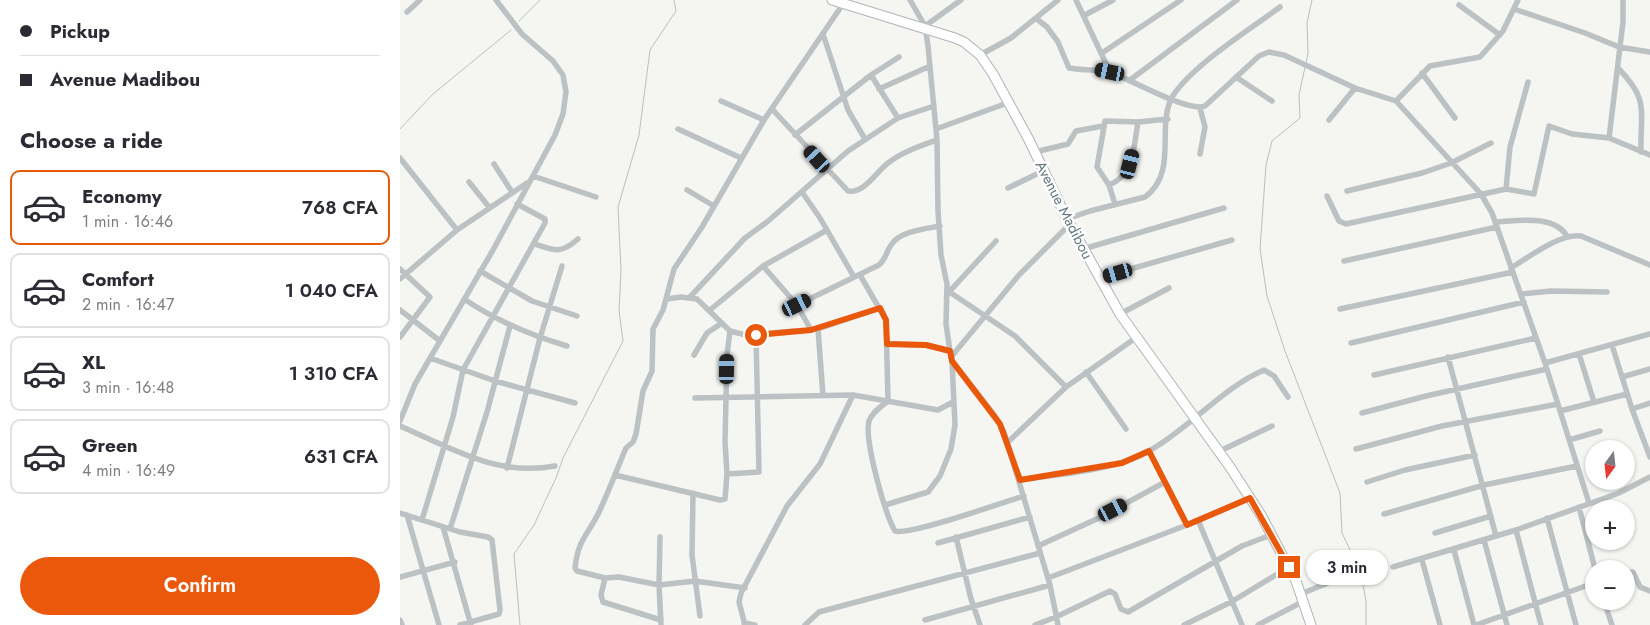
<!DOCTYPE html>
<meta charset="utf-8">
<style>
body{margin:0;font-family:Jost,sans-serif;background:#f7f7f7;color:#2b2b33;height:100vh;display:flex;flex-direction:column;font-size:19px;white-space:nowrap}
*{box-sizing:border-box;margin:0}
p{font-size:16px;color:#7c7c81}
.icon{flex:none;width:28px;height:28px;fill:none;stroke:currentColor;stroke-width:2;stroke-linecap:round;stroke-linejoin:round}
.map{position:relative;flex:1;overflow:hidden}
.side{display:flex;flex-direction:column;background:#fff;width:400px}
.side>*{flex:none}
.hud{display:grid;align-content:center;height:110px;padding:0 20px;background:#fff}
.needle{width:32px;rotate:195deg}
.fabs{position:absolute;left:1185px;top:440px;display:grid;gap:10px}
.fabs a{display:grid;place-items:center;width:50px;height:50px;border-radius:50%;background:#fff;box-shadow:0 1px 4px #0004;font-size:25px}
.end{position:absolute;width:22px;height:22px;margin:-11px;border:6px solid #ea580c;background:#fff;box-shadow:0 0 0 2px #fff}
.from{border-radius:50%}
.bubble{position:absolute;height:35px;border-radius:18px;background:#fff;box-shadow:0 1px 4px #0004;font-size:16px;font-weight:600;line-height:35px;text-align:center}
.car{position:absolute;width:15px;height:30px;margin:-15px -8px;border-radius:6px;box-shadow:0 0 4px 1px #0007;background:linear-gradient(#222 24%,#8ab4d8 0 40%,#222 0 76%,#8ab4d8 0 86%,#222 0)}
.hud b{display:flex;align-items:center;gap:18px;height:48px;font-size:19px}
.hud b+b{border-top:1px solid #e1e1e2}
.hud i{width:12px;height:12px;background:#2b2b33}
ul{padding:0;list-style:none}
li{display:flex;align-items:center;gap:15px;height:75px;margin:0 10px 8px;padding:0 10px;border:2px solid #e1e1e2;border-radius:10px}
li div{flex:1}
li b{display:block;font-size:19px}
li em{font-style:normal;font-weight:600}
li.on{border-color:#ea580c}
li>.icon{width:45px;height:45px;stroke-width:1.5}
h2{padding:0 20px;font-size:22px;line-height:60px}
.button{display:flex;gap:10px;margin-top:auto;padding:10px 20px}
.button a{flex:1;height:58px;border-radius:30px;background:#ea580c;color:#fff;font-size:20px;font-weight:600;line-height:58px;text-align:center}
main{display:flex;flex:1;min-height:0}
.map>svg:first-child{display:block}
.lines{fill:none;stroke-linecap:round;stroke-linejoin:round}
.stream{stroke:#b4c2c4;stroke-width:1}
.secondary-casing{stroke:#aeb5b8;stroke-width:11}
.street{stroke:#bcc1c3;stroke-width:5.5}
.secondary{stroke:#fff;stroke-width:9}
.route{stroke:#ea580c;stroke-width:6}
.labels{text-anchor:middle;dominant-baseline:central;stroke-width:5;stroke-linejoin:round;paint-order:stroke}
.street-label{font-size:15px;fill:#667981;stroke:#fff}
</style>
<main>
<section class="side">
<div class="hud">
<b><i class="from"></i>Pickup</b>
<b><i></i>Avenue Madibou</b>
</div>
<h2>Choose a ride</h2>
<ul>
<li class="on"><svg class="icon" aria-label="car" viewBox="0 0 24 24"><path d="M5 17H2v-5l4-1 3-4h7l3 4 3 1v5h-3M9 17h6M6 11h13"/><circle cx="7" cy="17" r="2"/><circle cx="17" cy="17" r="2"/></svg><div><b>Economy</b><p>1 min · 16:46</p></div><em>768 CFA</em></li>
<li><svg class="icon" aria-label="car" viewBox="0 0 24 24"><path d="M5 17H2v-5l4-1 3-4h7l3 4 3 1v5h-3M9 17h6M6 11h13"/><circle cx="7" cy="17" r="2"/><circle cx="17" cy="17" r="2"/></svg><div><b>Comfort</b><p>2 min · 16:47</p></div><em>1 040 CFA</em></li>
<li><svg class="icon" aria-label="car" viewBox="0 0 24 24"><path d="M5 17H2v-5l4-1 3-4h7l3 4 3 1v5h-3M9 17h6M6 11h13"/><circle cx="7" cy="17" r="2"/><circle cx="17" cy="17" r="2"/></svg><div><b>XL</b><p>3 min · 16:48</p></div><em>1 310 CFA</em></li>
<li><svg class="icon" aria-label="car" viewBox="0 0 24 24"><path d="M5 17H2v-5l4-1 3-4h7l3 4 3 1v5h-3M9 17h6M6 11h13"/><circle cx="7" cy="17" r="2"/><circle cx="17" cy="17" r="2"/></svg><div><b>Green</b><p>4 min · 16:49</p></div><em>631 CFA</em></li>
</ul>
<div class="button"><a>Confirm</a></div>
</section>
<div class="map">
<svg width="1250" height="625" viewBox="0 0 1250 625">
<rect width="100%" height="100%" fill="#f5f5f2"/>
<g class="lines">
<path class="stream" d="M 119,21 L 140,0
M 906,63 L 908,53 L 907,23 L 912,0
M 905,67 L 899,95 L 900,118 L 872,141 L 866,165 L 860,249 L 867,296 L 885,351 L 940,493 L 942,533 L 961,573 L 966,601 L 966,625
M 0,129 L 33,94 L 111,30
M 120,625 L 114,554 L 134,525 L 156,478 L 163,458 L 223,341 L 219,311 L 221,270 L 218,207 L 239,135 L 250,50 L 276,11 L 274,0"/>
<g class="secondary-casing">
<path id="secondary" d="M 432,0 L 555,38 L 564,42 L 580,55 L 593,74 L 628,138 L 667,219 L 720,314 L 830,467 L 861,515 L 896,581 L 911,625"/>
</g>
<path class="street" d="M 510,0 L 525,26 L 528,46 L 537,140 L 538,211 L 541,255 L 547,284 L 546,324 L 550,351 L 552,361 L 595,416 L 604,432 L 650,585 L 658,625
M 676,0 L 710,72
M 1223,0 L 1223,22 L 1209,138 L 1250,155
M 1059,5 L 1100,35
M 1114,9 L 1185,33 L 1219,47 L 1250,52
M 7,12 L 20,0
M 685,15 L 713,0
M 637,19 L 647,27 L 658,42 L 669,68 C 682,71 697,68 711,73 C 731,79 788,113 805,106 L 859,56 L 869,52 L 884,55 L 955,88 L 996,101 L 1081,194 L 1092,213 L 1145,363 L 1189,503
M 525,26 L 561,0
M 423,34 L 448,110 L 465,139
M 702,53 L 781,0
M 580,55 L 611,38 L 658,0
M 1218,68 C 1250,101 1240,109 1241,152
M 1022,73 L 1055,118
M 471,75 L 498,118
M 836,77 L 872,101
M 730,80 L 837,0
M 479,89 L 530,66
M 321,101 L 364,120
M 996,101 L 1030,66 L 1080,57 L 1103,31 L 1118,0
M 800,108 L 805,127 L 800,154
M 372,109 L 448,191 C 464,194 476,172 488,163 C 502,152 520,146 537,140
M 929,120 L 955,88
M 278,129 L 341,158
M 536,129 L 610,102
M 395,135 L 471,75 L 499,57
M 635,152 L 668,144 L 676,131 L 703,126
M 0,158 L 57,230
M 94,164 L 112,192
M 133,176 L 196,197
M 69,182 L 89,207
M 709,185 C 734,176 734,145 738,122
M 608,188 L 643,171
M 1106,189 L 1110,147 L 1128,82
M 287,190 L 314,206
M 947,191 L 1022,173 L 1051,163 L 1091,143
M 402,192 L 420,218 L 454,277
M 927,196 L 939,221 L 946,224 L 1106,189 L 1134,194 L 1149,126 L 1172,134 L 1209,138
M 715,204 L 709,185 L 697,167 L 705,121 L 738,122 L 768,119
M 667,219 L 690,211 L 745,197 C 780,171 754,124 774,94 C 796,63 849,30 880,7
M 1095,222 C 1117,221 1154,214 1167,236
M 135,244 C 155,251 161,254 178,239
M 683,249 L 824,208
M 944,261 L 1097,227
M 363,266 L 397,305 L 411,330
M 1111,268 C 1129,257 1160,233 1181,236 L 1250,265
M 0,269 L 30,297 L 0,337
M 80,271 L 132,301 L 177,316
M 460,275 L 486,320 L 488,401 C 481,407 472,412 469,421 C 464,440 485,514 495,531 C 510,536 603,502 624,496
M 699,278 L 832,240
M 0,279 L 57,230 L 127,183
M 548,291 L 615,336 L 666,387
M 549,292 L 596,241
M 1121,294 L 1151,291 L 1207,292
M 290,297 L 345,238 L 367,222 L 448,151 L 498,118 L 534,106
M 64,299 C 97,321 129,335 167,346
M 267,299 L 281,297 L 297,299 L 330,331 L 346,335 L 418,329 L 480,308
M 397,305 L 479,265 C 486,259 486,252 491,245 C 500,231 525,229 540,226
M 940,309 L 1113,272
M 0,310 L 40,341
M 310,310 L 363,266 L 427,230
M 720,314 L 769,288
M 418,329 L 423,396
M 951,343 L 1124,302
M 487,344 L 526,345 L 550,351
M 1212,345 L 1232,409 L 1250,457
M 1179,354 L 1194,402
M 294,355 L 307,333 L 322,323
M 551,357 L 619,275 L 670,224
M 1048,357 L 1096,536
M 30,358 L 95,381 L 175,403
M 1145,363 L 1250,334
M 686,372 L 726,429
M 974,375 L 1136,338
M 1222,377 L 1250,369
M 295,398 L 453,395 L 538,410 L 553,402
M 1232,409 L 1250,403
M 1160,411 L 1227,394
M 962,413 L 1026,396 L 1147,369
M 0,421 L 15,384 L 93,250 L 155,135 L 163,114 L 166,92 L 163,75 L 153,61 L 122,34 L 96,0
M 0,426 C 51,448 97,477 155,466
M 1169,440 L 1200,431
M 608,442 L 666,387 L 737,337
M 956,449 L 1042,426 L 1158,404
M 749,451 L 787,525
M 818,452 L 872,426
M 107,468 L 140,338 L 162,266
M 327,474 L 359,472 L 356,335
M 215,475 L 320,500 L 325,499 L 327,474 L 325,442 L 327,355 L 330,331
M 620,480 C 660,474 714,471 749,451 C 789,429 822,388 864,370 L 874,376 L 888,397
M 967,482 L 1005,470 L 1075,455
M 293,493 L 292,555 L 300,616
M 485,505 L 528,492 L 540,476 L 551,449 L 555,425 L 552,361
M 1179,507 L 1195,569
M 0,513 L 60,532 L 88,537 L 92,540 L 100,610 L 99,614 L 60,625
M 984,514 L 1084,485 L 1177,466
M 7,515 L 39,625
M 1147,518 L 1176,625
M 22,520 L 53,417 L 63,370 L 145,223 L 145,219 L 117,204
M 798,520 L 842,625
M 43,527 L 71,625
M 50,529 L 87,412 L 110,326
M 1116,530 L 1141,625
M 1035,533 L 1091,516
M 260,537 L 259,585 L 261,625
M 556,537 L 571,599 L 580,625
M 1084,540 L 1107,625
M 538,543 L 630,517
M 638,546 L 701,517 L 765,482
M 1054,550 L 1074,625
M 1022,560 L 1040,625
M 993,567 L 1116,530 L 1219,493 L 1250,477
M 1226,572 L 1233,572 L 1240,587 L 1250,591
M 0,577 L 55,562
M 205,578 L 201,595 L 203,602 L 261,620
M 648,578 L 787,525 L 850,498
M 345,588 L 295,581 L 259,585 L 219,577 L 205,578 L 177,571 L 175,568 C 178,539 188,535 199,512 C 209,491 217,469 226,448 L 233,442 L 236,434 L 243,391 L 252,371 L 253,329 L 263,310 L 274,269 L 302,227 L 364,120 L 443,4
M 901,594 L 949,574
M 1204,601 L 1212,625
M 0,620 L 2,625
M 525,620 L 650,585
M 344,623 L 355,625
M 345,625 L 339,602 L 341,593 L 387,506 L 420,464 L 453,395
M 405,625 L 419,612 L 640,553
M 635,625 L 656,617 L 710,591 L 715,594 L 721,609 L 728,612 L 842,546 L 871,535
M 784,625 L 831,602 L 889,567
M 858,625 L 904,601
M 1076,625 L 1194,583"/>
<use href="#secondary" class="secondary"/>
</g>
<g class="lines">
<path class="route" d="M 356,335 L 411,330 L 480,308 L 486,320 L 487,344 L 526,345 L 550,351 L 552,361 L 600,424 L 620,480 L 722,463 L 749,451 L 787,525 L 850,498 L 889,567"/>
</g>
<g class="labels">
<g class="street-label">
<text transform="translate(664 210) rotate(63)">Avenue Madibou</text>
</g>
</g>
</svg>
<div class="fabs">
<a><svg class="needle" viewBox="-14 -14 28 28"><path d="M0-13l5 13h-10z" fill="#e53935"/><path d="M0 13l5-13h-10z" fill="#7c7c81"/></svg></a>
<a>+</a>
<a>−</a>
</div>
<i class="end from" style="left:356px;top:335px"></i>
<i class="end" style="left:889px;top:567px"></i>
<div class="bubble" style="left:906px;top:550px;width:82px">3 min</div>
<i class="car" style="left:710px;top:72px;rotate:282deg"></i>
<i class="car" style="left:417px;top:159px;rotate:318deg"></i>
<i class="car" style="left:730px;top:164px;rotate:14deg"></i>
<i class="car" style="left:718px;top:273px;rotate:254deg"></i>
<i class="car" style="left:397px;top:305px;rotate:64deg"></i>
<i class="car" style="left:327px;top:369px;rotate:1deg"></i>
<i class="car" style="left:713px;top:510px;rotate:63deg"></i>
</div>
</main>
